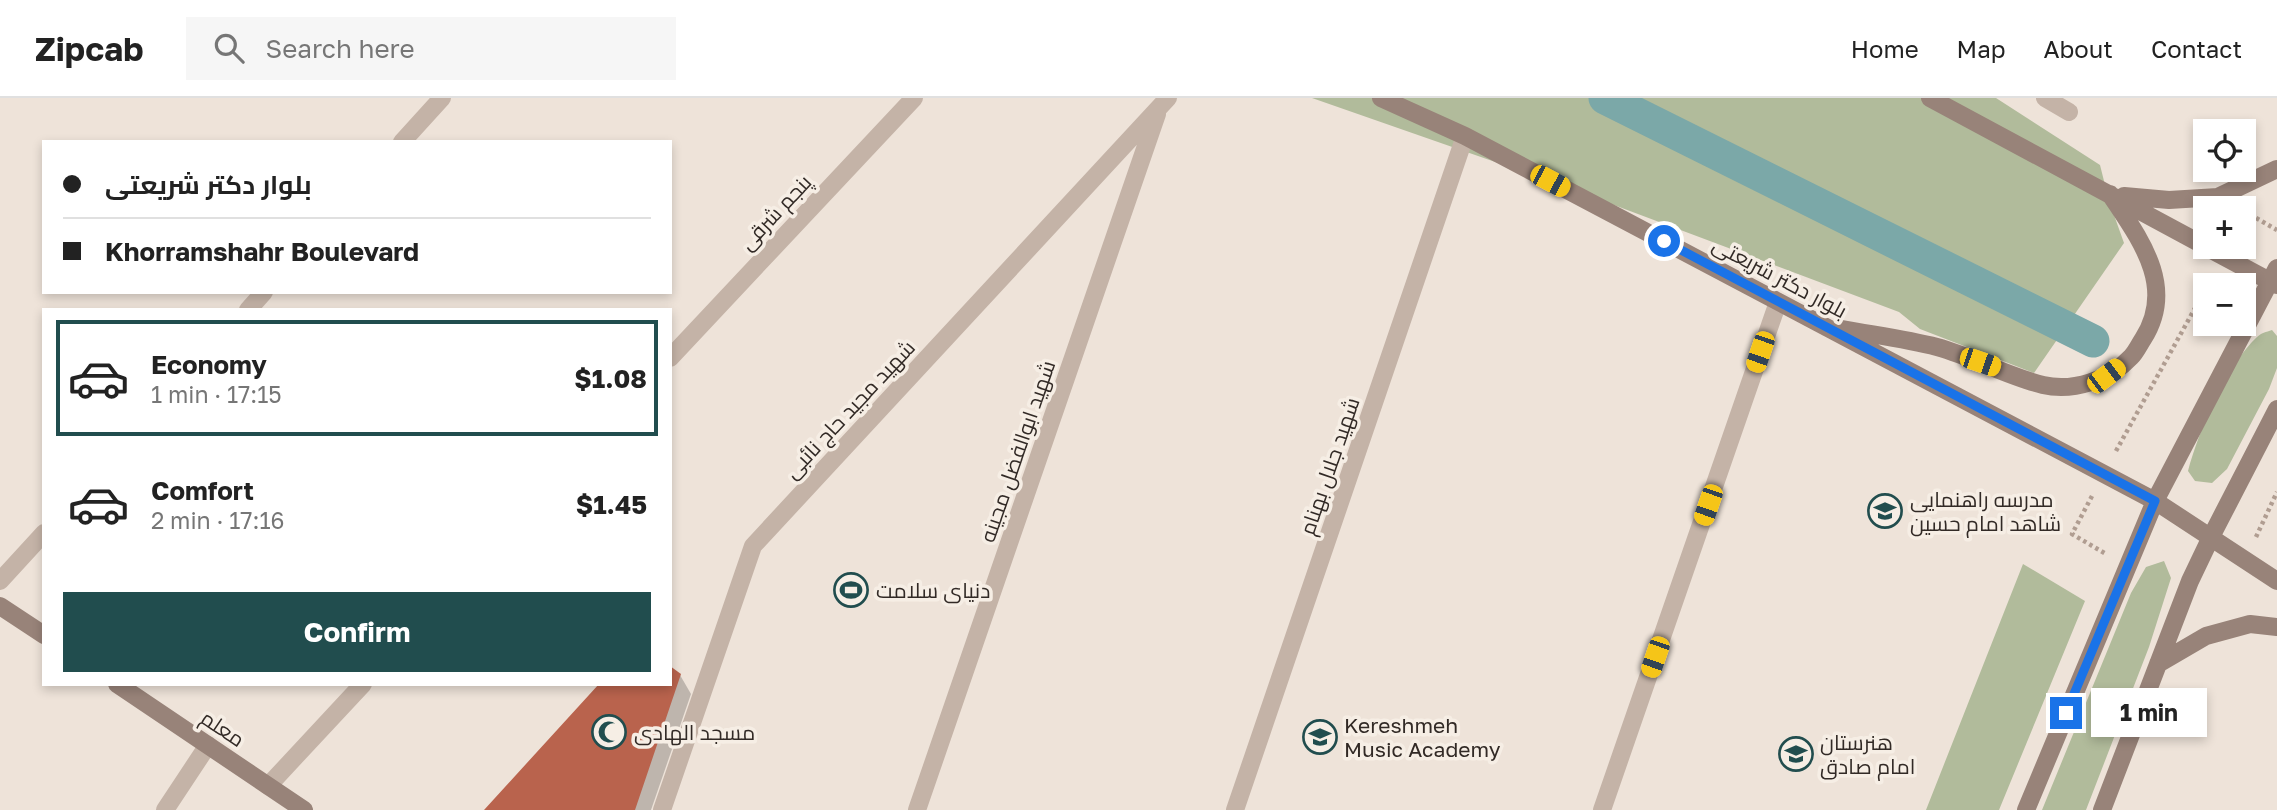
<!DOCTYPE html>
<meta charset="utf-8">
<style>
body{margin:0;font-family:"Golos Text",Cairo,sans-serif;background:#f6f6f6;color:#222;height:100vh;display:flex;flex-direction:column;font-size:26px;white-space:nowrap}
*{box-sizing:border-box;margin:0}
p{font-size:23px;color:#767676}
.icon{flex:none;width:38px;height:38px;fill:none;stroke:currentColor;stroke-width:2;stroke-linecap:round;stroke-linejoin:round}
.map{position:relative;flex:1;overflow:hidden}
.panel{position:absolute;left:42px;top:210px;width:630px;height:378px;display:flex;flex-direction:column;background:#fff;border-radius:0px;box-shadow:0 4px 10px #0003}
.panel>*{flex:none}
.hud{position:absolute;left:42px;top:42px;width:630px;height:154px;border-radius:0px;box-shadow:0 4px 10px #0003;display:grid;align-content:center;height:154px;padding:0 21px;background:#fff}
.buttons{position:absolute;left:2193px;top:21px;display:grid;gap:14px}
.buttons a{display:grid;place-items:center;width:63px;height:63px;border-radius:0px;background:#fff;box-shadow:0 4px 10px #0003;font-size:35px}
.end{position:absolute;width:32px;height:32px;margin:-16px;border:9px solid #1a73e8;background:#fff;box-shadow:0 0 0 4px #fff}
.from{border-radius:50%}
.bubble{position:absolute;height:49px;border-radius:0px;background:#fff;box-shadow:0 4px 10px #0003;font-size:23px;font-weight:700;line-height:49px;text-align:center}
.car{position:absolute;width:21px;height:42px;margin:-21px -10px;border-radius:9px;box-shadow:0 0 5px 2px #0007;background:linear-gradient(#f5c518 24%,#345 0 40%,#f5c518 0 76%,#345 0 86%,#f5c518 0)}
.hud b{display:flex;align-items:center;gap:24px;height:66px;font-size:26px}
.hud b+b{border-top:2px solid #e0e0e0}
.hud i{width:18px;height:18px;background:#222}
ul{padding:12px 0 0;list-style:none}
li{display:flex;align-items:center;gap:21px;height:116px;margin:0 14px 10px;padding:0 7px;border:4px solid transparent;border-radius:0px}
li div{flex:1}
li b{display:block;font-size:26px}
li em{font-style:normal;font-weight:700}
li.selected{border-color:#214d4e}
li>.icon{width:63px;height:63px;stroke-width:1.5}
.cta{display:flex;gap:14px;margin-top:auto;padding:14px 21px}
.cta a{flex:1;height:80px;border-radius:0px;background:#214d4e;color:#fff;font-size:28px;font-weight:700;line-height:80px;text-align:center}
header{display:flex;align-items:center;gap:42px;box-sizing:border-box;height:98px;padding:0 35px;background:#fff;border-bottom:2px solid #e0e0e0}
header strong{font-size:33px}
nav{display:flex;gap:38px;margin-inline-start:auto;font-size:24px}
.search{width:490px;height:63px;background:#f6f6f6;display:flex;align-items:center;gap:18px;box-sizing:border-box;padding:0 24px;border-radius:0px;color:#767676;font-size:26px}
.map>svg:first-child{display:block}
.green{fill:#b1bb9b}
.shadow{fill:#0003}
.lines{fill:none;stroke-linecap:round;stroke-linejoin:round}
.canal{stroke:#7ba8a8;stroke-width:33}
.building{fill:#b9634d}
.path{stroke:#b09d91;stroke-width:4.5;stroke-dasharray:3.5 3.5;stroke-linecap:butt}
.street{stroke:#c4b3a7;stroke-width:18}
.secondary{stroke:#988379;stroke-width:18}
.route{stroke:#1a73e8;stroke-width:9}
.labels{text-anchor:middle;dominant-baseline:central;stroke-width:7;stroke-linejoin:round;paint-order:stroke}
.street-label{font-size:21px;fill:#322a26;stroke:#f6eee5}
.poi-label{font-size:21px;fill:#322a26;stroke:#f6eee5;text-anchor:start}
</style>
<header>
<strong>Zipcab</strong>
<div class="search"><svg class="icon" aria-label="search" viewBox="0 0 24 24"><circle cx="10" cy="10" r="6"/><path d="M15 15l6 6"/></svg>Search here</div>
<nav><a>Home</a><a>Map</a><a>About</a><a>Contact</a></nav>
</header>
<div class="map">
<svg width="2277" height="712" viewBox="0 0 2277 712">
<rect width="100%" height="100%" fill="#eee3d9"/>
<path class="green" d="M 1312,0 L 1996,0 L 2100,67 L 2109,103 L 2124,145 L 2034,275 L 1920,231 L 1899,214 L 1550,83 Z
M 2272,232 L 2277,238 L 2277,270 L 2269,291 L 2227,371 L 2212,385 L 2195,383 L 2188,373 C 2199,332 2226,268 2257,239 C 2261,235 2266,234 2272,232 Z
M 2164,463 L 2171,480 L 2149,549 L 2086,712 L 2042,712 L 2131,495 L 2146,469 Z
M 2023,466 L 2085,503 L 1999,712 L 1926,712 Z"/>
<path class="shadow" d="M 680,577 L 691,596 L 651,712 L 487,712 L 670,586 Z"/>
<g class="lines">
<path class="canal" d="M 1605,0 L 2093,243"/>
</g>
<path class="building" d="M 670,568 L 681,576 L 635,712 L 484,712 L 599,586 L 670,586 Z"/>
<g class="lines">
<path class="path" d="M 2244,113 L 2277,132
M 2244,132 L 2254,118
M 2116,353 L 2205,192
M 2092,398 L 2072,436 L 2106,456
M 2256,439 L 2277,394"/>
<path class="street" d="M 2045,0 L 2069,14
M 402,44 L 442,0
M 248,212 L 264,194
M 670,260 L 914,0
M 0,483 L 44,435
M 268,688 L 363,586
M 165,712 L 208,647
M 662,712 L 753,448 L 1168,0
M 917,712 L 1157,16
M 1235,712 L 1465,38
M 1602,712 L 1778,204"/>
<path class="secondary" d="M 1381,0 L 1465,38 L 2155,403 L 2277,483
M 1930,0 L 2205,148
M 2124,98 L 2169,102 L 2218,99 L 2277,71
M 2206,149 L 2277,187
M 1842,231 C 1874,237 1906,241 1937,249 C 1973,259 2007,278 2043,287 C 2073,294 2110,282 2131,259 C 2136,254 2139,247 2143,241 C 2177,188 2139,140 2110,96
M 0,508 L 44,537
M 2158,566 L 2206,538 L 2250,526 L 2277,529
M 117,586 L 304,712
M 2026,712 L 2155,403 L 2277,170
M 2102,712 L 2190,483 L 2211,439 L 2277,311"/>
</g>
<g class="lines">
<path class="route" d="M 1664,143 L 2155,403 L 2066,615"/>
</g>
<defs>
<g id="school-ring" transform="scale(1.75)"><circle r="9.5" fill="#f6eee5" stroke="#214d4e" stroke-width="1.5"/><path d="M0-5L7-2L0 1L-7-2ZM-4 1L0 2.5L4 1V4Q0 6-4 4Z" fill="#214d4e"/></g>
<g id="stadium-ring" transform="scale(1.75)"><circle r="9.5" fill="#f6eee5" stroke="#214d4e" stroke-width="1.5"/><path d="M0-5a6.5 5 0 1 0 0 10a6.5 5 0 1 0 0-10ZM-3.5-1.8h7v3.6h-7Z" fill="#214d4e"/></g>
<g id="mosque-ring" transform="scale(1.75)"><circle r="9.5" fill="#f6eee5" stroke="#214d4e" stroke-width="1.5"/><path d="M3.5-4.9A6 6 0 1 0 3.5 4.9A5 5 0 1 1 3.5-4.9Z" fill="#214d4e"/></g>
</defs>
<g fill-rule="evenodd">
<use href="#school-ring" x="1885" y="413"/>
<use href="#stadium-ring" x="851" y="492"/>
<use href="#mosque-ring" x="609" y="634"/>
<use href="#school-ring" x="1320" y="639"/>
<use href="#school-ring" x="1796" y="656"/>
</g>
<g class="labels">
<g class="street-label">
<text transform="translate(775 114) rotate(-47)">پنجم شرقی</text>
<text transform="translate(1780 179) rotate(28)">بلوار دکتر شریعتی</text>
<text transform="translate(849 311) rotate(-47)">شهید مجید حاج نائبی</text>
<text transform="translate(1017 353) rotate(-71)">شهید ابوالفضل مجینه</text>
<text transform="translate(1329 368) rotate(-71)">شهید جلال بهنام</text>
<text transform="translate(223 630) rotate(34)">معلم</text>
</g>
<g class="poi-label">
<text x="1910" y="401">مدرسه راهنمایی<tspan x="1910" dy="24">شاهد امام حسین</tspan></text>
<text x="876" y="492">دنیای سلامت</text>
<text x="1344" y="627">Kereshmeh<tspan x="1344" dy="24">Music Academy</tspan></text>
<text x="634" y="634">مسجد الهادی</text>
<text x="1820" y="644">هنرستان<tspan x="1820" dy="24">امام صادق</tspan></text>
</g>
</g>
</svg>
<div class="buttons">
<a><svg class="icon" aria-label="locate" viewBox="0 0 24 24"><circle cx="12" cy="12" r="6"/><path d="M12 2v4M12 18v4M2 12h4M18 12h4"/></svg></a>
<a>+</a>
<a>−</a>
</div>
<i class="end from" style="left:1664px;top:143px"></i>
<i class="end" style="left:2066px;top:615px"></i>
<div class="bubble" style="left:2091px;top:590px;width:116px">1 min</div>
<i class="car" style="left:1550px;top:83px;rotate:118deg"></i>
<i class="car" style="left:1760px;top:254px;rotate:199deg"></i>
<i class="car" style="left:1980px;top:264px;rotate:109deg"></i>
<i class="car" style="left:2106px;top:278px;rotate:53deg"></i>
<i class="car" style="left:1708px;top:407px;rotate:199deg"></i>
<i class="car" style="left:1655px;top:559px;rotate:199deg"></i>
<div class="hud">
<b><i class="from"></i>بلوار دکتر شریعتی</b>
<b><i></i>Khorramshahr Boulevard</b>
</div>
<section class="panel">
<ul>
<li class="selected"><svg class="icon" aria-label="car" viewBox="0 0 24 24"><path d="M5 17H2v-5l4-1 3-4h7l3 4 3 1v5h-3M9 17h6M6 11h13"/><circle cx="7" cy="17" r="2"/><circle cx="17" cy="17" r="2"/></svg><div><b>Economy</b><p>1 min · 17:15</p></div><em>$1.08</em></li>
<li><svg class="icon" aria-label="car" viewBox="0 0 24 24"><path d="M5 17H2v-5l4-1 3-4h7l3 4 3 1v5h-3M9 17h6M6 11h13"/><circle cx="7" cy="17" r="2"/><circle cx="17" cy="17" r="2"/></svg><div><b>Comfort</b><p>2 min · 17:16</p></div><em>$1.45</em></li>
</ul>
<div class="cta"><a>Confirm</a></div>
</section>
</div>
